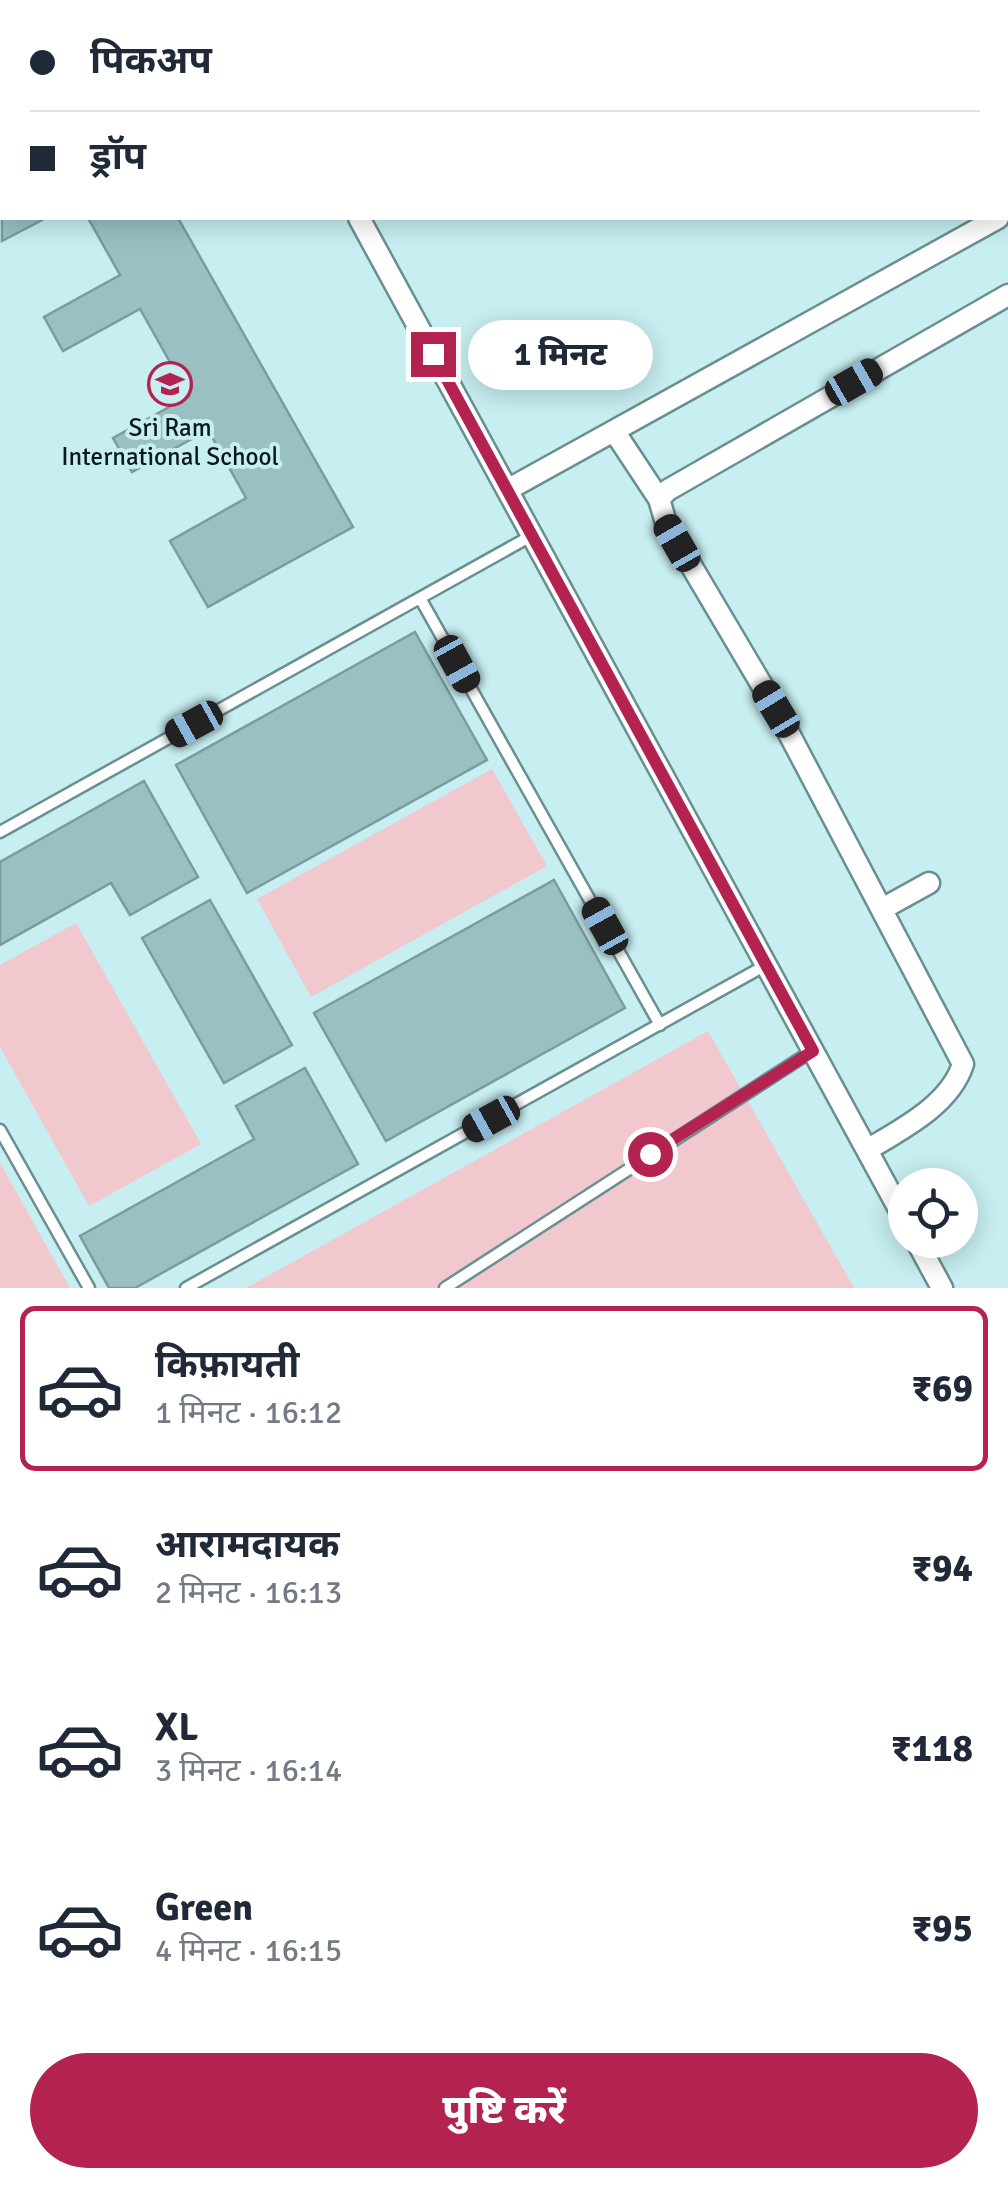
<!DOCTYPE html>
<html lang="hi">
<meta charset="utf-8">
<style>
body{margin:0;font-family:Signika,"Noto Sans Devanagari",sans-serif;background:#f2f2f3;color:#1f2937;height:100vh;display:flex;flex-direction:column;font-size:38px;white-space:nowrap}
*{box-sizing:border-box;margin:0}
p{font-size:32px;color:#747a83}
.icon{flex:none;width:55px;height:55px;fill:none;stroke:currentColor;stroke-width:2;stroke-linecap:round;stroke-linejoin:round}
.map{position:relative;height:1288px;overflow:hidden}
.side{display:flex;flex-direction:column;background:#fff;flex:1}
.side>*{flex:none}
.hud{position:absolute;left:0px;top:0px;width:1010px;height:220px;box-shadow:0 5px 25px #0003;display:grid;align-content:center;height:220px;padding:0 30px;background:#fff}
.tools{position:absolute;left:888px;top:1168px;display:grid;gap:20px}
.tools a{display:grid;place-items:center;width:90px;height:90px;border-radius:50%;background:#fff;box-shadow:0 5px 25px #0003;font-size:50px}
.end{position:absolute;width:45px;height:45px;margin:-22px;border:12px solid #b4234f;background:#fff;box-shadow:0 0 0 5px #fff}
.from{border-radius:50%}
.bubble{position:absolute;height:70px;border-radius:35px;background:#fff;box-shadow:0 5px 25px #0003;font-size:32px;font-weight:800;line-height:70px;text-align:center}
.car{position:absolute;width:30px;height:60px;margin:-30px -15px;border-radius:12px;box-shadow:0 0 8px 2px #0007;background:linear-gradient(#222 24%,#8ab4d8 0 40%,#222 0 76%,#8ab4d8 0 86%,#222 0)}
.hud b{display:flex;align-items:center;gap:35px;height:95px;font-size:38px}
.hud b+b{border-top:2px solid #e0e1e3}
.hud i{width:25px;height:25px;background:#1f2937}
ul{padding:18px 0 0;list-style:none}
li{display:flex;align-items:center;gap:30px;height:165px;margin:0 20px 15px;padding:0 10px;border:5px solid transparent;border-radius:15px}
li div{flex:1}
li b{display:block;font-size:38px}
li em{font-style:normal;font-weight:800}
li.on{border-color:#b4234f}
li>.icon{width:90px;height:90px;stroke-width:1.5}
.action{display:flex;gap:20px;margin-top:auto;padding:20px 30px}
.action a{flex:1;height:115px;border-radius:60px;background:#b4234f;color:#fff;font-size:40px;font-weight:800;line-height:115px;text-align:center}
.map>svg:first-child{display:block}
.green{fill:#f0c8cd}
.building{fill:#9ac0c3;stroke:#789da0;stroke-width:2.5}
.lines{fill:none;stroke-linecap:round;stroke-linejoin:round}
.lane-casing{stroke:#6a8f92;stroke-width:15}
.street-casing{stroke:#6a8f92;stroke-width:25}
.lane{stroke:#fff;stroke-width:10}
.street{stroke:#fff;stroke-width:20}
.route{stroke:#b4234f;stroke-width:12}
.labels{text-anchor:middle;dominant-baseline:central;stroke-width:8;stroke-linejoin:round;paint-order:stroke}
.poi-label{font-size:25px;fill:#0a191a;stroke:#c7eef1}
</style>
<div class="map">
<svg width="1008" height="1288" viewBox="0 0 1008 1288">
<rect width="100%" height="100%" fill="#c7eef1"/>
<path class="green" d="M 492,769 L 547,866 L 311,997 L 257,899 Z
M 76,923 L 201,1144 L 89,1206 L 0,1047 L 0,965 Z
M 708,1031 L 854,1288 L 246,1288 Z
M 0,1163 L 70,1288 L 0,1288 Z"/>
<path class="building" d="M 2,153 L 2,218 L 46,218 L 2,241 Z
M 88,218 L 178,218 L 353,527 L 208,607 L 170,541 L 246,498 L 208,430 L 132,472 L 113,438 L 189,396 L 140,309 L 63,351 L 44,317 L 120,275 Z
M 415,632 L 487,760 L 247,893 L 176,765 Z
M 144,781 L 198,877 L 130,915 L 111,883 L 0,945 L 0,862 Z
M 554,880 L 625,1008 L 386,1141 L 314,1013 Z
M 210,900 L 292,1045 L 224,1083 L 142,938 Z
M 305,1068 L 358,1164 L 135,1288 L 109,1288 L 80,1236 L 254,1139 L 236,1106 Z"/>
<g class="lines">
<g class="lane-casing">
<path id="lane" d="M 420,598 L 660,1025
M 0,832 L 531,536
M 0,1130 L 89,1288
M 186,1288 L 766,965
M 445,1288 L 812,1051"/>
</g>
<g class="street-casing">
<path id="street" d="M 240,0 L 242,2
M 21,2 L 25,0
M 860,2 L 864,0
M 0,14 L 2,13
M 1008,129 L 1008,128
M 359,218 L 905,1220
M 614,431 L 659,499
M 507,490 L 998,218
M 882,909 L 929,883
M 867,1150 C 902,1129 950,1105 963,1064 L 776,709 L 666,523 L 659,499 L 668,490 L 1008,295
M 916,1240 L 942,1288"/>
</g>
<use href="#lane" class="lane"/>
<use href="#street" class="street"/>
</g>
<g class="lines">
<path class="route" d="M 433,354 L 813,1051 L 650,1154"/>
</g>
<defs>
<g id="school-ring" transform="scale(2.25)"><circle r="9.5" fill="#c7eef1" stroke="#b4234f" stroke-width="1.5"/><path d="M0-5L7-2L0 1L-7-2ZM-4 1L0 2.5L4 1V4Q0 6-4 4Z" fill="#b4234f"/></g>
</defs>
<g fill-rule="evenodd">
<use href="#school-ring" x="170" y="384"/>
</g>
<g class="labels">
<g class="poi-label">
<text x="170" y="427">Sri Ram<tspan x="170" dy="29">International School</tspan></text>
</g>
</g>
</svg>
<div class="tools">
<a><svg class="icon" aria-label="locate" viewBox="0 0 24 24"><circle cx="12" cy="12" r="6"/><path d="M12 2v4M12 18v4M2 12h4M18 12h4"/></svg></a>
</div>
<i class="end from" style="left:650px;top:1154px"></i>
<i class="end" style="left:433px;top:354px"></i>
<div class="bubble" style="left:468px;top:320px;width:185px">1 मिनट</div>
<i class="car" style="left:854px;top:382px;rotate:60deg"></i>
<i class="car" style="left:677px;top:543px;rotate:330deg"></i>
<i class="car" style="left:457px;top:664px;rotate:151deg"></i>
<i class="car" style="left:776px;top:709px;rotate:329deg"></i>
<i class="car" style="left:194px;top:724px;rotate:241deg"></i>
<i class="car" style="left:605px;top:926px;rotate:331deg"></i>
<i class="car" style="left:491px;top:1119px;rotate:241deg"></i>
<div class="hud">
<b><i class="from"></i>पिकअप</b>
<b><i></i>ड्रॉप</b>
</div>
</div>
<section class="side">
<ul>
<li class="on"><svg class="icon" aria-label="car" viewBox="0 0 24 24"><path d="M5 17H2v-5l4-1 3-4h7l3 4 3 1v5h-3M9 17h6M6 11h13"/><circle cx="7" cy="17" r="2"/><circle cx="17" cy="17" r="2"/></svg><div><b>किफ़ायती</b><p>1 मिनट · 16:12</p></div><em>₹69</em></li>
<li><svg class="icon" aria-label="car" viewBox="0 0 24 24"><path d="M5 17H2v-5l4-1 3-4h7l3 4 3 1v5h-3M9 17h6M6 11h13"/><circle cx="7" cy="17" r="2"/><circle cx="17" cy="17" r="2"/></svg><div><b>आरामदायक</b><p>2 मिनट · 16:13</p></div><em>₹94</em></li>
<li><svg class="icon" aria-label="car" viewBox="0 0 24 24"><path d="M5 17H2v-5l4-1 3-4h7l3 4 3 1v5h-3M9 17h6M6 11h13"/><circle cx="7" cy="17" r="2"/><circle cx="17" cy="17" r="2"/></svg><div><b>XL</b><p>3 मिनट · 16:14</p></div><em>₹118</em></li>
<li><svg class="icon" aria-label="car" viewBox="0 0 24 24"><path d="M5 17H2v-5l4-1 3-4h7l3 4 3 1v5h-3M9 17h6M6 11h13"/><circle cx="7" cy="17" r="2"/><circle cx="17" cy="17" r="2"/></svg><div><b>Green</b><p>4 मिनट · 16:15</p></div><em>₹95</em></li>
</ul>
<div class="action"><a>पुष्टि करें</a></div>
</section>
